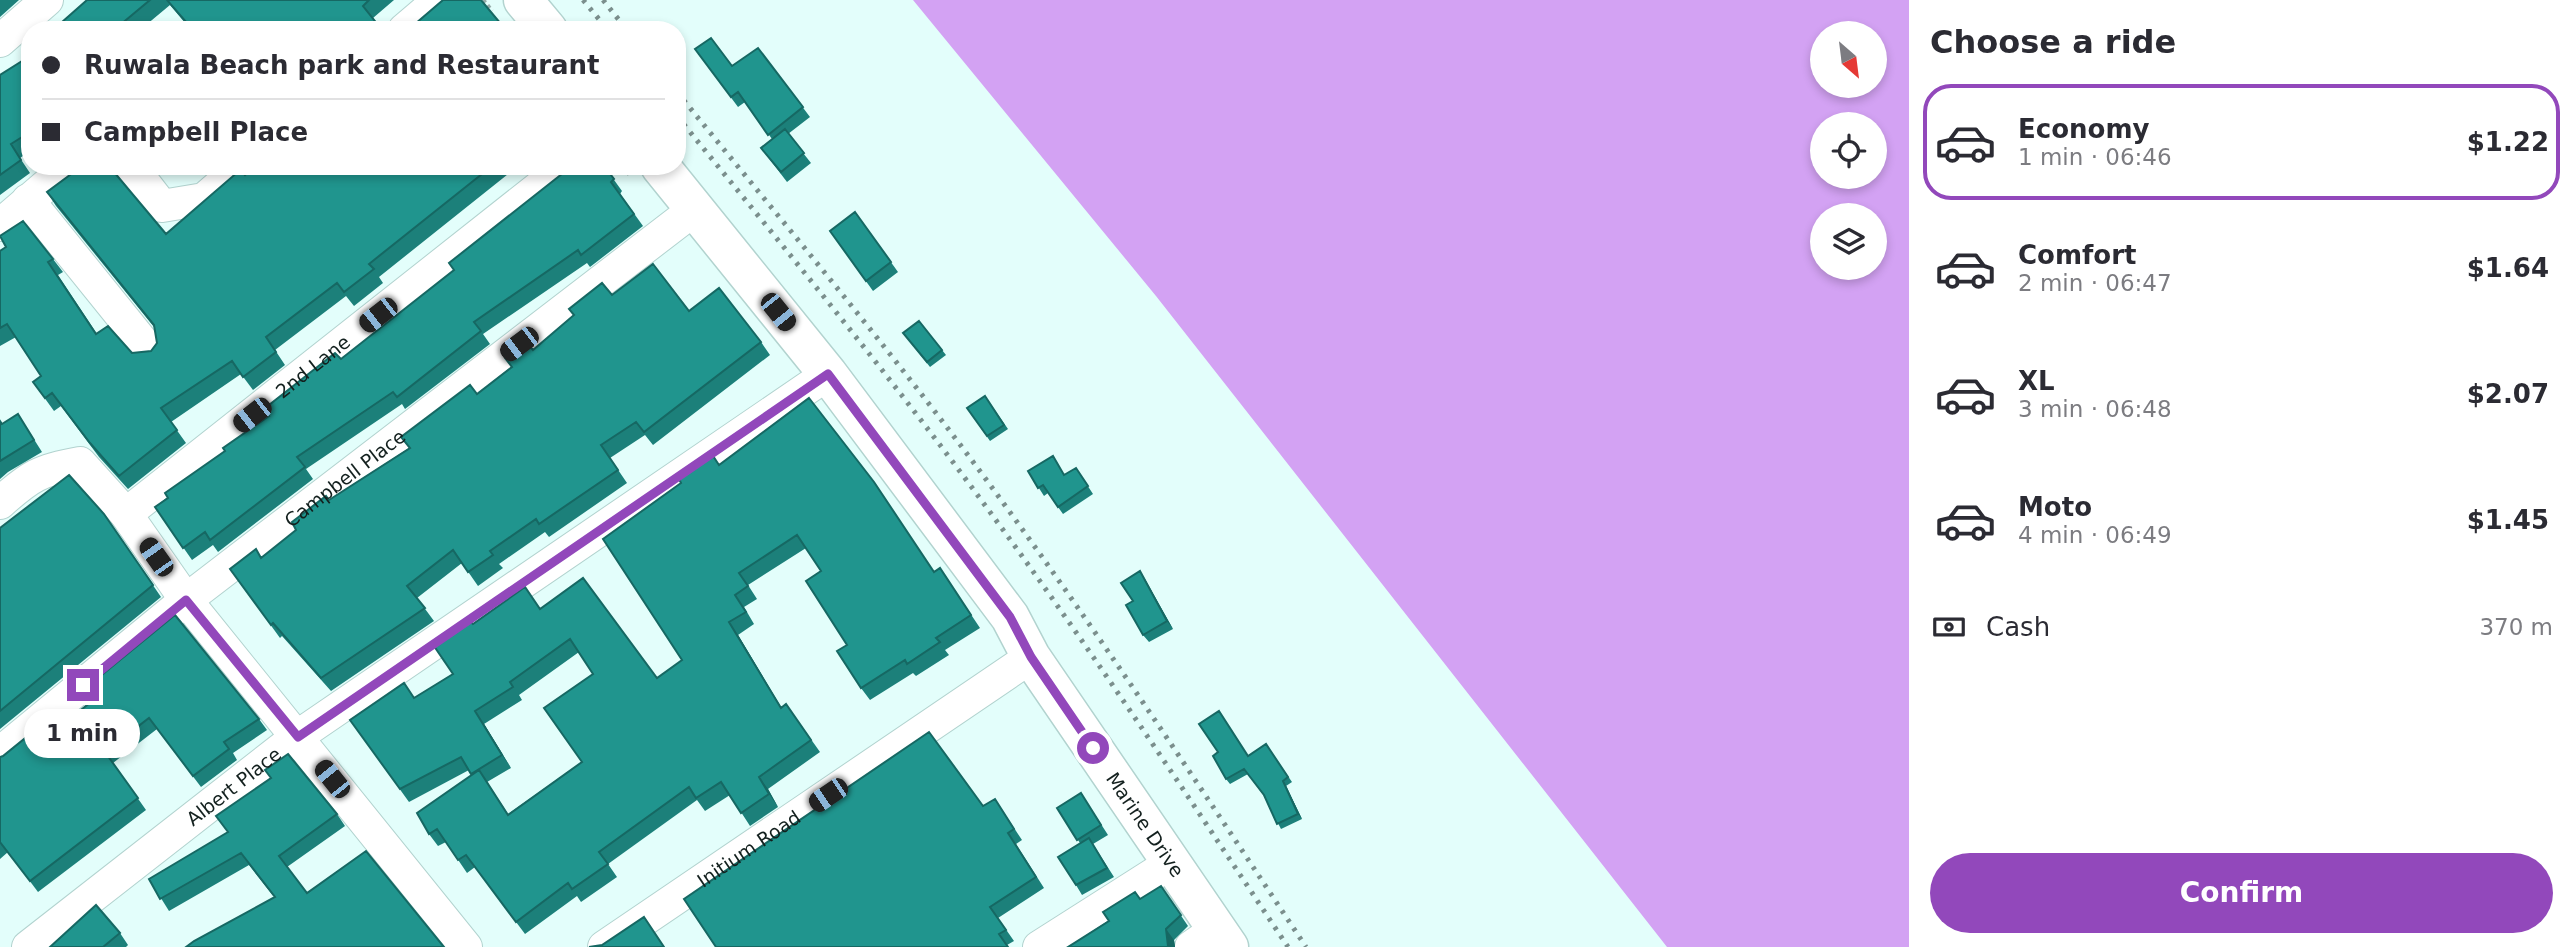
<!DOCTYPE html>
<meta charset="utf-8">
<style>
body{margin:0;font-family:"DejaVu Sans",sans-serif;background:#f7f7f7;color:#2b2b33;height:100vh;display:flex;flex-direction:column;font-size:26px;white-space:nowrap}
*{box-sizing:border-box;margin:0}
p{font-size:23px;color:#7c7c81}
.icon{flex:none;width:38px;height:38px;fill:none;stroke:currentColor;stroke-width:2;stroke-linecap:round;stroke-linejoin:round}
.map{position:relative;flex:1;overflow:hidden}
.panel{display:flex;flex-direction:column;background:#fff;width:665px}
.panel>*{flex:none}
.hud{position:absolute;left:21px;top:21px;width:665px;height:154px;border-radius:28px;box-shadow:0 4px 10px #0003;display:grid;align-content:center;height:154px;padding:0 21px;background:#fff}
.needle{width:46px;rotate:152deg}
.fabs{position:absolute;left:1810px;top:21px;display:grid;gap:14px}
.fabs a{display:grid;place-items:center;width:77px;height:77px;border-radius:50%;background:#fff;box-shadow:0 4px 10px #0003;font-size:35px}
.end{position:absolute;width:32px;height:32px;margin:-16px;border:9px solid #9248bb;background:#fff;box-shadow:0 0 0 4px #fff}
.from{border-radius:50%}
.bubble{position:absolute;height:49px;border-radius:24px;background:#fff;box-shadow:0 4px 10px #0003;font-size:23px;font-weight:700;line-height:49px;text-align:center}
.car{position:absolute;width:21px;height:42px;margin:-21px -10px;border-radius:9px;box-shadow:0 0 5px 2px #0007;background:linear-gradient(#222 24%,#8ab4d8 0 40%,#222 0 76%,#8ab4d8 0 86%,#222 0)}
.hud b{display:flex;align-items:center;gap:24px;height:66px;font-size:26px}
.hud b+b{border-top:2px solid #e1e1e2}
.hud i{width:18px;height:18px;background:#2b2b33}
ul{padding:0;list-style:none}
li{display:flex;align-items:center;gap:21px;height:116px;margin:0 14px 10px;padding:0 7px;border:4px solid transparent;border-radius:28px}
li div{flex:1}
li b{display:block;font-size:26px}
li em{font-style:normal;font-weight:700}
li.active{border-color:#9248bb}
li>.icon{width:63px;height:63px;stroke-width:1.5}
h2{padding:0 21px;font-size:32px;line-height:84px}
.pay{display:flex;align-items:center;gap:18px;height:77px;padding:0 21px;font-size:26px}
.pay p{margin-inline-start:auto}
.primary-button{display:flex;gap:14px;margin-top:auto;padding:14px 21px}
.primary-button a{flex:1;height:80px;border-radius:42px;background:#9248bb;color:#fff;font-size:28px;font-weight:700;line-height:80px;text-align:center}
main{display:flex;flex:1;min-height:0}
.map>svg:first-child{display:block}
.water{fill:#d3a2f3;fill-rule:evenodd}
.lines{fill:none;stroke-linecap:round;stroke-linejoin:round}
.minor-casing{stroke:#b2d3cf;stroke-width:34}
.major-casing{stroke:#b2d3cf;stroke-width:41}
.path{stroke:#97adaa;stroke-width:4.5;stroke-dasharray:3.5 3.5;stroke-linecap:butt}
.minor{stroke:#fff;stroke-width:32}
.major{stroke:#fff;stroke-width:38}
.rail{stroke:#7b8f8d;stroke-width:5;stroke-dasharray:3.5 7;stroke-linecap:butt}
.wall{fill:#1c807a;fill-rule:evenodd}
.shaded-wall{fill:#166863}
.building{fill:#20958e;stroke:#166863;stroke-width:2}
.route{stroke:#9248bb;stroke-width:9}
.labels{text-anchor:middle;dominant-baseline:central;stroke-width:7;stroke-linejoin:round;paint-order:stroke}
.street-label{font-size:19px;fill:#13201e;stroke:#fff}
</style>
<main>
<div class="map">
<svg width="1909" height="947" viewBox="0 0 1909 947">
<rect width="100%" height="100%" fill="#e3fefb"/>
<path class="water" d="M 913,0 L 1909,0 L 1909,947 L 1667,947 L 1156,296 ZM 1822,33 L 1874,33 L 1874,86 L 1822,86 ZM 1822,124 L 1874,124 L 1874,177 L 1822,177 ZM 1822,215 L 1874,215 L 1874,268 L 1822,268 Z"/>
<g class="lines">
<g class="minor-casing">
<g id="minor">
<path d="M 404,30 L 439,0"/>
<path d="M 0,41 L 47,0"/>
<path d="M 131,166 L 162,206 L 204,199 L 242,166"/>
<path d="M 28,200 L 149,350"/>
<path d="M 0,225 L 69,166"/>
<path d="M 0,503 C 30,476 40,470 80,463 L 126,514 L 186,600 L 466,947"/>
<path id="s1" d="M 126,514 L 566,166"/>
<path id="s2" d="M 0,753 L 186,600 L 695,209"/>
<path id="s3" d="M 28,947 L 298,736 L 828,374"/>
<path id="s4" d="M 604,947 L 1031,657"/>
<path d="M 1039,947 L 1171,863"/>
<path d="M 1191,947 L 1217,929"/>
</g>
</g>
<g class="major-casing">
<g id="major">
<path d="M 523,0 L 548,30"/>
<path id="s5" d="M 660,166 L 828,374 L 1010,617 L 1031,657 L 1229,947"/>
</g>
</g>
<path class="path" d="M 483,0 L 492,11
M 623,166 L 630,175"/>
<use href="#minor" class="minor"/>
<use href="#major" class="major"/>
<path class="rail" d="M 583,0 L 608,30
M 603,0 L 627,30
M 677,92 C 790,231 907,369 1012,515 C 1114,656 1210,802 1306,947
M 677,116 C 786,250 897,384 998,523 C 1099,661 1193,804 1288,947"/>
</g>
<path class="wall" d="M 0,0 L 19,0 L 0,17 Z
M 87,0 L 394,0 L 373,18 L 382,30 L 191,30 L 170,5 L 140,30 L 53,30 Z
M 758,48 L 810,117 L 788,134 L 811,163 L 787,182 L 761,148 L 772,139 L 745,102 L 738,107 L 695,49 L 732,66 Z
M 30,56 L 30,151 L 20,158 L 30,173 L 0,195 L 0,75 Z
M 82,166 L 114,166 L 116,174 L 166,234 L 255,166 L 518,166 L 379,277 L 383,283 L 354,306 L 346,296 L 275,350 L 285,365 L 253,390 L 241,374 L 171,422 L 186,443 L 128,489 L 99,457 L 61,406 L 54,411 L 33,382 L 41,376 L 16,337 L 0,346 L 0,251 L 53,259 L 63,272 L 58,275 L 97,334 L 132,353 L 151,351 L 157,343 L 154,327 L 56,206 L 47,192 Z
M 518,166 L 530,166 L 523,172 Z
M 604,166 L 622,191 L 620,194 L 643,226 L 590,267 L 587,263 L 483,334 L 490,344 L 405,409 L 402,404 L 306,469 L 313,479 L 218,552 L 213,545 L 192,560 L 155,507 L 341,359 Z
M 855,212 L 898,272 L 873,291 L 830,231 Z
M 612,295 L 689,311 L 761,342 L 770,355 L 653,445 L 645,435 L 610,458 L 627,483 L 549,537 L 545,532 L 499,564 L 503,568 L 478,586 L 462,563 L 417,598 L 434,621 L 331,691 L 282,636 L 280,638 L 230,569 L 262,558 L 296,530 L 329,500 L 409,448 L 401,437 L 477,394 L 511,367 L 505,358 L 533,350 L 574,315 L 569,309 Z
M 919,321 L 946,355 L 930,367 L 903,333 Z
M 985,396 L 1008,429 L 990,441 L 967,408 Z
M 18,414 L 42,452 L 8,472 L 0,479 L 0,421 L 2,424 Z
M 719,465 L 934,572 L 940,568 L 980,628 L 945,650 L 949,655 L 916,676 L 913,673 L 870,700 L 861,688 L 821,571 L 806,548 L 748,585 L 757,599 L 744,607 L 754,624 L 738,635 L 781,707 L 786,704 L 820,752 L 768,789 L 778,807 L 750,826 L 730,795 L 705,811 L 697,800 L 608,864 L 617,877 L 581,902 L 577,896 L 525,934 L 475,867 L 467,873 L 446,842 L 438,846 L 429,834 L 472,774 L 469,770 L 409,802 L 350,720 L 414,698 L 453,674 L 473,624 L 540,609 L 657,678 L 682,660 ZM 579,652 L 593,674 L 582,762 L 508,814 L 487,782 L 511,768 L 484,724 L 522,700 L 519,695 Z
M 1076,468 L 1093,494 L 1063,514 L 1048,493 L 1044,496 L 1028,471 L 1065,475 Z
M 104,514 L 161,597 L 0,729 L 0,528 Z
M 1140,571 L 1173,629 L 1149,642 L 1143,635 L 1133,601 Z
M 92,683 L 259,719 L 267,730 L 233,753 L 237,760 L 201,787 L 157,729 L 113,763 L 146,810 L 38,892 L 8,852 L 0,859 L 0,757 L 3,756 L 53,732 L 100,694 Z
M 1266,744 L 1292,782 L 1286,786 L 1302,819 L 1281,829 L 1264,796 L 1248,774 L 1230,784 L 1226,779 L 1248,756 Z
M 1081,793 L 1108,835 L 1093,844 L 1114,877 L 1082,895 L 1076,885 L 1080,843 L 1057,808 Z
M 995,799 L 1022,840 L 1016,844 L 1044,888 L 998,918 L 1014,941 L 1007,945 L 716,947 L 983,806 Z
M 337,814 L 345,826 L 287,867 L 307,893 L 274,897 L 249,865 L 169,911 L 149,879 Z
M 1161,886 L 1188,926 L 1174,940 L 1175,947 L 1068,947 Z
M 120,933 L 128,945 L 126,947 L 50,947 Z"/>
<path class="shaded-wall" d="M 1140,571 L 1145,579 L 1173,629 L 1167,621 Z
M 729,622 L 738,635 L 789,721 L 781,708 Z
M 475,711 L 484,724 L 511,768 L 502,755 Z
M 759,777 L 768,789 L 778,807 L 769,794 Z
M 1283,781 L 1286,786 L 1302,819 L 1298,814 Z
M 1166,929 L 1174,940 L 1175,947 L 1169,947 L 1168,946 Z"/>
<path class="building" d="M 87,0 L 150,0 L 114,30 L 53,30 Z
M 167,0 L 369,0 L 363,6 L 382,30 L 193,30 Z
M 443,0 L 481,0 L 506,30 L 408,30 Z
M 711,38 L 732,66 L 758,48 L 803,107 L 768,135 L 738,92 L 731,97 L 695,49 Z
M 30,56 L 30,132 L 11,144 L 21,160 L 0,175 L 0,75 Z
M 785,129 L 804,153 L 781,172 L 761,148 Z
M 82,166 L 109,166 L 166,234 L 240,170 L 245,175 L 255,166 L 492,166 L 369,264 L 374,269 L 344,292 L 337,283 L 266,337 L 276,352 L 243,377 L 232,361 L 161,408 L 177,430 L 119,476 L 90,443 L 52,393 L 45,398 L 33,382 L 41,376 L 7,324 L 0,328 L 0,251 L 6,247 L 0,236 L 23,221 L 53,259 L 48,262 L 96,334 L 108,326 L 132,353 L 151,351 L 157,343 L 154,325 L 47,192 Z
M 572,166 L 604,166 L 614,179 L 611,182 L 634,214 L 581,255 L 578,250 L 474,322 L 481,331 L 397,397 L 393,392 L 297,457 L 305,467 L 210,540 L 205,532 L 183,548 L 155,507 L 168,498 L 165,493 L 225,451 L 223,448 L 269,416 L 264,409 L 335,353 L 341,359 L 454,270 L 449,263 Z
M 855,212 L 891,262 L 866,281 L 830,231 Z
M 653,264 L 689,311 L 719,288 L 761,342 L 644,432 L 636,422 L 601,445 L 618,470 L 539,524 L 536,519 L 490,551 L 493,555 L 468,572 L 453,550 L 407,586 L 425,608 L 321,678 L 273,623 L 271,625 L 230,569 L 256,549 L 261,558 L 296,530 L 292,522 L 326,496 L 329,500 L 410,448 L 401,437 L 470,385 L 477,394 L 512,367 L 505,358 L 526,342 L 533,350 L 574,315 L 569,309 L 602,283 L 612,295 Z
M 919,321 L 942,350 L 927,362 L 903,333 Z
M 985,396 L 1004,425 L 987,436 L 967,408 Z
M 809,398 L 874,482 L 934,572 L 940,568 L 971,615 L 936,638 L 940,642 L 907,664 L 905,660 L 861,688 L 837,651 L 847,645 L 806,581 L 821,571 L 797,535 L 739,573 L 748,586 L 735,595 L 746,612 L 729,622 L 781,708 L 786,704 L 811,740 L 759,777 L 769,794 L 741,813 L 721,782 L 696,798 L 689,787 L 599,852 L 608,864 L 572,889 L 568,883 L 516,922 L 466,855 L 458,860 L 437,829 L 429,834 L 417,813 L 479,770 L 508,815 L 582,762 L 544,708 L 593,674 L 570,639 L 510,682 L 513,687 L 475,711 L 502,755 L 471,774 L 461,757 L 400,789 L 350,720 L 404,683 L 414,698 L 453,674 L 434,646 L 471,622 L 473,624 L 525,587 L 540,609 L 583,578 L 657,678 L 682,660 L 603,539 L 681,483 L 679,479 L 713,456 L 719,465 Z
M 18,414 L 34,440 L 0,461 L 0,421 L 2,424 Z
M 1053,456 L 1064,475 L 1076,468 L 1088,486 L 1058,507 L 1043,485 L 1038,488 L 1028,471 Z
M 69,475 L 104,514 L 153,585 L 0,711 L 0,528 Z
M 1140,571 L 1167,621 L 1143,635 L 1126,605 L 1133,601 L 1121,583 Z
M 175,615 L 259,719 L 224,742 L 229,749 L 193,776 L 149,718 L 105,752 L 138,798 L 30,881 L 0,842 L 0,757 L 3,756 L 45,722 L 53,732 L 101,694 L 92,683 Z
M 1219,711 L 1248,756 L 1266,744 L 1288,777 L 1283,781 L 1298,814 L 1277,824 L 1264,795 L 1244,769 L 1226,779 L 1213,756 L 1218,752 L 1199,724 Z
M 929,732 L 983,806 L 995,799 L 1014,829 L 1008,833 L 1036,877 L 990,907 L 1006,930 L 999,934 L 1008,947 L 716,947 L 684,899 Z
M 288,754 L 337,814 L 279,856 L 307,893 L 366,851 L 444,947 L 186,947 L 194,941 L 275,897 L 241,853 L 160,899 L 149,879 L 228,832 L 216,816 L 271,778 L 265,770 Z
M 1081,793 L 1101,825 L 1077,840 L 1057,808 Z
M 1089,838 L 1107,868 L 1076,885 L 1058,857 Z
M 1161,886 L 1181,915 L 1166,929 L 1168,946 L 1169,947 L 1068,947 L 1109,921 L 1103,912 L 1135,892 L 1140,899 Z
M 96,905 L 120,933 L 103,947 L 50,947 Z
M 644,917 L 664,947 L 589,947 L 602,945 Z"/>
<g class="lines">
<path class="route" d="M 83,685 L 186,600 L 298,737 L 828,374 L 1010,617 L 1031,657 L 1093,748"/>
</g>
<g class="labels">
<g class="street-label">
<text stroke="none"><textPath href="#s1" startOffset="238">2nd Lane</textPath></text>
<text stroke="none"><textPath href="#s2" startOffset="441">Campbell Place</textPath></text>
<text stroke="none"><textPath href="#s3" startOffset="261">Albert Place</textPath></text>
<text stroke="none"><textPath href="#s5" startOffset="819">Marine Drive</textPath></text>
<text stroke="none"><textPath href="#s4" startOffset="175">Initium Road</textPath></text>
</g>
</g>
</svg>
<div class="fabs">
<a><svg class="needle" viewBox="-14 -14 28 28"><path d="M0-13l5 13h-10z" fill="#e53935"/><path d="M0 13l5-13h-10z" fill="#7c7c81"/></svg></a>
<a><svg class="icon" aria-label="locate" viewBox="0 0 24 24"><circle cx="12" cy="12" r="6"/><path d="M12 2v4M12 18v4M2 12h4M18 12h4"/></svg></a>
<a><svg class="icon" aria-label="layers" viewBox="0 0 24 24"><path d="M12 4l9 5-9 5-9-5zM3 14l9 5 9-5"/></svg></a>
</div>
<i class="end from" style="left:1093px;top:748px"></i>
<i class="end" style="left:83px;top:685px"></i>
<div class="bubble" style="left:24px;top:709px;width:116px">1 min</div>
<i class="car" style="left:778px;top:312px;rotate:141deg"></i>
<i class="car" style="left:378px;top:315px;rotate:232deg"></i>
<i class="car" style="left:519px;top:344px;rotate:233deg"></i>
<i class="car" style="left:252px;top:415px;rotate:232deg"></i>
<i class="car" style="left:156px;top:557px;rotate:325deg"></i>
<i class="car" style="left:332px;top:779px;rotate:321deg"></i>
<i class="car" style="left:828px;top:795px;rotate:236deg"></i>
<div class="hud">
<b><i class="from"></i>Ruwala Beach park and Restaurant</b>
<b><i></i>Campbell Place</b>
</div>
</div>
<section class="panel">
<h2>Choose a ride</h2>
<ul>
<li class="active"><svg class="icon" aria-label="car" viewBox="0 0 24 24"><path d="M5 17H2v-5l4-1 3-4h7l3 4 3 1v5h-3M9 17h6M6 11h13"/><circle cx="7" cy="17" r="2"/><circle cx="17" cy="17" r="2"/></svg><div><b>Economy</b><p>1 min · 06:46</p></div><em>$1.22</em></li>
<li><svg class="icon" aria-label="car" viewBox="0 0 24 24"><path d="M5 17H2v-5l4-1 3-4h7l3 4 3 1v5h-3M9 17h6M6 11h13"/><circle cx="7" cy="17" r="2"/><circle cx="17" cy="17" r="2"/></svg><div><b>Comfort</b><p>2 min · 06:47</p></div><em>$1.64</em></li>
<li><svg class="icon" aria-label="car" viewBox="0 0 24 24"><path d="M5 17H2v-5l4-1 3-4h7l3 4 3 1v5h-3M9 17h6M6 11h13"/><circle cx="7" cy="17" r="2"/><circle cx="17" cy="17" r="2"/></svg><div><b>XL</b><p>3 min · 06:48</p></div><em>$2.07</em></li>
<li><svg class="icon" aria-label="car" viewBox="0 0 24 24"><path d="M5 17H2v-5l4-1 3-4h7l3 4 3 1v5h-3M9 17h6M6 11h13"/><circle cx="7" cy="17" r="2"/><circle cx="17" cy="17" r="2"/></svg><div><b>Moto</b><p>4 min · 06:49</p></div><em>$1.45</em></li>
</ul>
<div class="pay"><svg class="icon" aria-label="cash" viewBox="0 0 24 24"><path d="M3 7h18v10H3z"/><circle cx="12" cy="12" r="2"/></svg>Cash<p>370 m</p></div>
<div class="primary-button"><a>Confirm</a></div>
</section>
</main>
